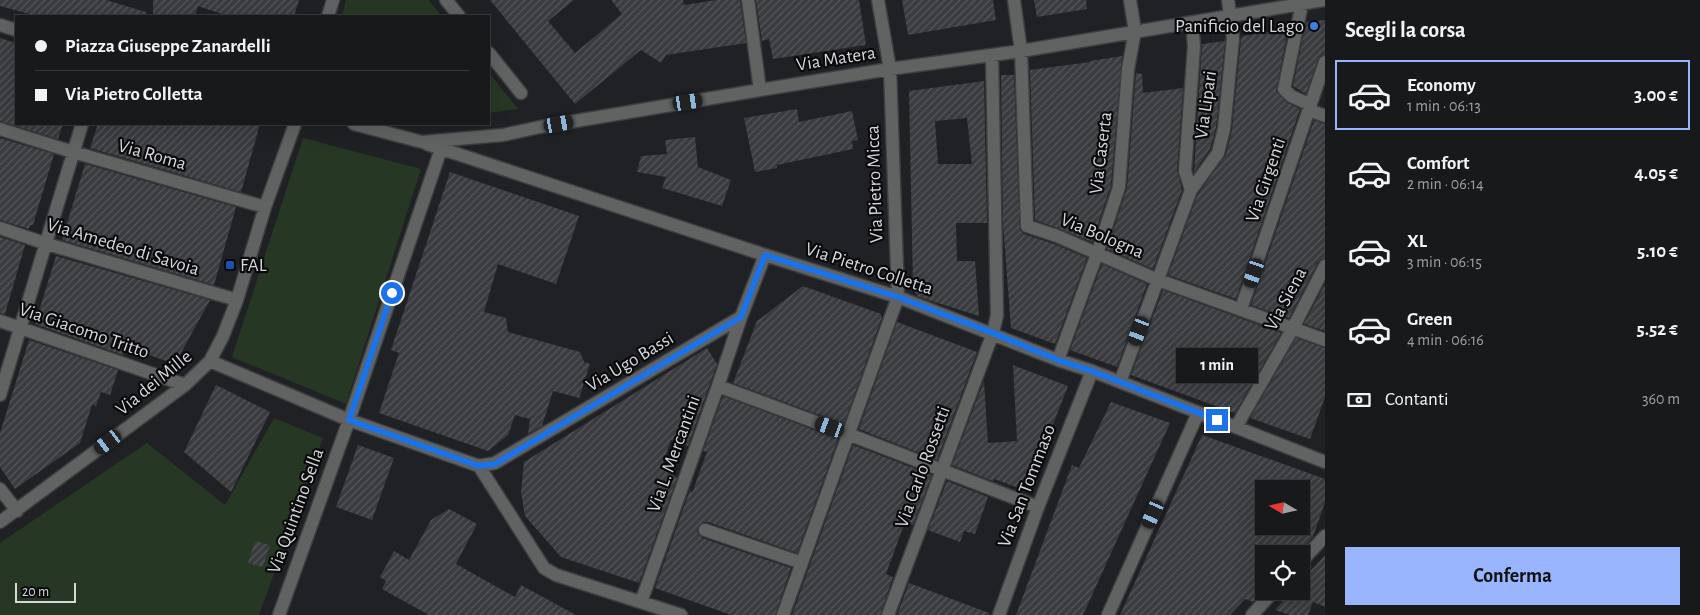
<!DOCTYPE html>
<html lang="it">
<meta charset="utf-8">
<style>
body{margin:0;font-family:"Alegreya Sans",sans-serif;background:#242628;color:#f1f3f6;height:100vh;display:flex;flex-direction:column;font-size:19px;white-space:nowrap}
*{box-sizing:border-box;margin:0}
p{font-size:16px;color:#9ea0a3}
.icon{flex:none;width:28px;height:28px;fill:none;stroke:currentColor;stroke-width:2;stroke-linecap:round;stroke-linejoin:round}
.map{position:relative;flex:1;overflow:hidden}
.panel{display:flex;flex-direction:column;background:#17191b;width:375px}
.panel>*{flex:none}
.hud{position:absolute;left:15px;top:15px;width:475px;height:110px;border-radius:0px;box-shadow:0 5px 20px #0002,0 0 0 1px #36383a;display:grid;align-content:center;height:110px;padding:0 20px;background:#17191b}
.needle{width:32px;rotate:279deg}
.controls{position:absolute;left:1255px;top:480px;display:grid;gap:10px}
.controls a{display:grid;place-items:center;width:55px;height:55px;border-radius:0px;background:#17191b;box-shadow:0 5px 20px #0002,0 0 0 1px #36383a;font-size:25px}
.scale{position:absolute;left:15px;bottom:12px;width:61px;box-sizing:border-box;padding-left:5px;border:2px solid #d5d7d9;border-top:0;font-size:14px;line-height:18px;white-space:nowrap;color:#d5d7d9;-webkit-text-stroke:4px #0a0a0c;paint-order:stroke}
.end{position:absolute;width:22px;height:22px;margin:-11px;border:6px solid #1a73e8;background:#fff;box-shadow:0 0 0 2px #fff}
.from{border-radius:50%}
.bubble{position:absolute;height:35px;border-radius:0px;background:#17191b;box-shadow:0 5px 20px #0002,0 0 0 1px #36383a;font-size:16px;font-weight:600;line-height:35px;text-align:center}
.car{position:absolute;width:15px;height:30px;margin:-15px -8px;border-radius:6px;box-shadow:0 0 4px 1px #0007;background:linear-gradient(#222 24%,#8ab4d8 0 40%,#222 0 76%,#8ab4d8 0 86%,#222 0)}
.hud b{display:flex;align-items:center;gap:18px;height:48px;font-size:19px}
.hud b+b{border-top:1px solid #36383a}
.hud i{width:12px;height:12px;background:#f1f3f6}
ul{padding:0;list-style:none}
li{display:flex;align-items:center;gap:15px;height:70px;margin:0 10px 8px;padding:0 10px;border:2px solid transparent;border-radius:0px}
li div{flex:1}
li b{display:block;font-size:19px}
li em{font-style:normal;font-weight:600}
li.selected{border-color:#98b5fd}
li>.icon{width:45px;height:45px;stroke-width:1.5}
h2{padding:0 20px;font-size:22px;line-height:60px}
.pay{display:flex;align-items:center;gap:12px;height:55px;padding:0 20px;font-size:19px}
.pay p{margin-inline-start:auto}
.button{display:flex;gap:10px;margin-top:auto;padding:10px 20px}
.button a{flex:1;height:58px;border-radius:0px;background:#98b5fd;color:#111;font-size:20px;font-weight:600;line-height:58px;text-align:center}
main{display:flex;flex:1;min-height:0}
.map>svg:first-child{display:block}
.green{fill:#263823}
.building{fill:url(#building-hatch);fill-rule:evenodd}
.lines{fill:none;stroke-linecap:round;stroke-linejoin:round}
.minor-casing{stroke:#3c3e41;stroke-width:15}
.minor{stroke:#616363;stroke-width:12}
.route{stroke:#1a73e8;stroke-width:6}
.shop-dot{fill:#3f7fe0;stroke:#0a0a0c;stroke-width:2}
.transit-dot{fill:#1a4fb4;stroke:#0a0a0c;stroke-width:2}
.labels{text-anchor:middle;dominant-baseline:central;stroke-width:4.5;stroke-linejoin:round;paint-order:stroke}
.poi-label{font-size:19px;fill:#d5d7d9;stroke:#0a0a0c;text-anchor:end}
.street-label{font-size:19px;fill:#d5d7d9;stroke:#0a0a0c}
</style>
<main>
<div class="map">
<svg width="1325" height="615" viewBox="0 0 1325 615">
<defs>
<pattern id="building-hatch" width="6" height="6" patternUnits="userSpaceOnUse" patternTransform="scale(1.25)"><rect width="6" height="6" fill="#393b3f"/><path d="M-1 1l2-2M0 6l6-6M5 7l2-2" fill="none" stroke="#55575a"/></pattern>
</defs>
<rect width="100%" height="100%" fill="#1f2124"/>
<path class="green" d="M 346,0 L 428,0 L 442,16 L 342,16 Z
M 489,73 L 518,109 L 489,113 Z
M 303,138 L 421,169 L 346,404 L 232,357 Z
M 274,418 L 323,438 L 259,615 L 0,615 L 0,543 L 147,443 L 225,505 Z"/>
<path class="building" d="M 0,0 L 106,0 L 146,12 L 146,16 L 37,16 L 0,6 Z
M 153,0 L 299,0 L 294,16 L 228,16 L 198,6 L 195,16 L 153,16 Z
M 490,0 L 574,0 L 548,21 L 575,53 L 622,14 L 611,0 L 683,0 L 684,5 L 717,0 L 740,0 L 746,43 L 666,55 L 661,63 L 641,50 L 575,104 Z
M 756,0 L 859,0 L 866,45 L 773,59 L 769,39 L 762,41 Z
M 902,0 L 993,0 L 996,20 L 908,35 Z
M 1034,0 L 1086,0 L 1087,9 L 1037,17 Z
M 1325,20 L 1325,54 L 1320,56 L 1318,59 L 1306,94 L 1293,86 L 1306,22 Z
M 1288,29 L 1276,91 L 1286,102 L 1300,109 L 1236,299 L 1168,275 L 1198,194 L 1226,155 L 1232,130 L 1241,39 L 1243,36 Z
M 0,38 L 16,43 L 16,124 L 63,124 L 58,139 L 0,121 Z
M 1225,41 L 1216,128 L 1210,149 L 1194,172 L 1202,44 Z
M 1122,56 L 1111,185 L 1092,242 L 1060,229 L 1035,220 L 1030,70 L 1090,62 L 1090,61 Z
M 1136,73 L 1142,74 L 1143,93 L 1183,88 L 1177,170 L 1182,190 L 1153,269 L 1107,249 L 1127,188 Z
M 1001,75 L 1014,75 L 1020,230 L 1024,234 L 1054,244 L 1087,258 L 1055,344 L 1011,328 L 1003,223 Z
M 984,81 L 987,223 L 956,223 L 957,261 L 975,261 L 979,316 L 919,297 L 916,294 L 913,287 L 909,91 ZM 967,118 L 972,164 L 938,164 L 935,121 Z
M 797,109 L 799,122 L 852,111 L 858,140 L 852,141 L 853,149 L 777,165 L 777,168 L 755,172 L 744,118 Z
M 1314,120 L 1325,124 L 1325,258 L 1318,262 L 1289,318 L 1251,305 Z
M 98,124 L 260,124 L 241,192 L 90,148 Z
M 695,137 L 698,167 L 731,180 L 722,206 L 662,188 L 666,177 L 637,172 L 641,156 L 667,154 L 665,140 Z
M 0,138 L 54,154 L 33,225 L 30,225 L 29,229 L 0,220 Z
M 85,164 L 236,207 L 214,285 L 62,240 Z
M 450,172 L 579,216 L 556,284 L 498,264 L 484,312 L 506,318 L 508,332 L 580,352 L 584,362 L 590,364 L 579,398 L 553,391 L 542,426 L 528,434 L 530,419 L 515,415 L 508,435 L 488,451 L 379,413 L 399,353 L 391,350 Z
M 0,237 L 25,245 L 5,314 L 0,313 Z
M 56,256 L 210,300 L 175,364 L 126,347 L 123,355 L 35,324 Z
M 1102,264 L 1147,284 L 1117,367 L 1070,350 Z
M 1325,284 L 1325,331 L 1304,324 Z
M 803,286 L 881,314 L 881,316 L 882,317 L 844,424 L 733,383 L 757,321 Z
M 1163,290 L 1281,333 L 1235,413 L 1131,375 Z
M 897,322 L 977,352 L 937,460 L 859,429 Z
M 1296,338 L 1325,348 L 1325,397 L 1310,439 L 1250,418 Z
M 29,340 L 118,370 L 110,395 L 101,392 L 96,406 L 92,405 L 80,443 L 15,489 L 0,467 L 0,433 Z
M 707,348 L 717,364 L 688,446 L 671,440 L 662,465 L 677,478 L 639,583 L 561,557 L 525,516 L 521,492 L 524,462 Z
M 1013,365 L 1068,386 L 1027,491 L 994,479 L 993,481 L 952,465 L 984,381 L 988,443 L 1017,441 Z
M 216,385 L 270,412 L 231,492 L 184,452 Z
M 723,396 L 838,439 L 797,553 L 708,522 L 703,522 L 698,527 L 697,532 L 702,538 L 791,568 L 775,615 L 731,615 L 655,588 L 690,490 L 692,493 L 707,452 L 703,451 Z
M 1111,402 L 1170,423 L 1083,615 L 1016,615 L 1072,465 L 1079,468 Z
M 1202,435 L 1325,479 L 1325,502 L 1313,537 L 1298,554 L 1264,554 L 1264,590 L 1253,602 L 1245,599 L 1230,615 L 1120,615 ZM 1264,489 L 1301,489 L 1301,526 L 1264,526 Z
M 358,445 L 394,458 L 372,520 L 336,507 Z
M 853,445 L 932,475 L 913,525 L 905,522 L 886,574 L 893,577 L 880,615 L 792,615 Z
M 947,481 L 988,497 L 975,534 L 964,531 L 960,542 L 928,530 Z
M 449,509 L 477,524 L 456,564 L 515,597 L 521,585 L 576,615 L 429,615 L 382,589 L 386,581 L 380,577 L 394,551 L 409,560 L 431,520 Z
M 255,541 L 270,545 L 263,567 L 248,563 Z
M 1325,555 L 1325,607 L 1313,602 L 1308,615 L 1290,615 L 1275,610 L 1292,591 L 1301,591 L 1301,581 Z
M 909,583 L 989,613 L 989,615 L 897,615 Z"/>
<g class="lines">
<g class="minor-casing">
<path id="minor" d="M 446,0 L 459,16
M 748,0 L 760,90
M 1014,0 L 1021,51 L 1027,226 L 1057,236 L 1158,280 L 1325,340
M 1302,4 L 1284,89 L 1291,96 L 1311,105
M 328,16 L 333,0
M 0,25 L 16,30
M 489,53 L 521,93
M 1309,110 L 1325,116
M 354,124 L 422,142 L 503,135 L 540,127 L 760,90 L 890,69 L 1021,51 L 1325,0
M 0,129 L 73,152 L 265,207
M 427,144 L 765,255 L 898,297 L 1058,360 L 1092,371 L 1325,462
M 1191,190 L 1185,171 L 1194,46 L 1192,23
M 0,228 L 47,244 L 237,300
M 1241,309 L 1325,62
M 0,321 L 185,385
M 1058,360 L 1097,254 L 1119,187 L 1128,69 L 1135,31 L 1130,0
M 210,361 L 349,420 L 479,466 L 544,568 L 556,575 L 681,615
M 1120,382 L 1191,190 L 1218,153 L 1224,129 L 1233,38 L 1228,0
M 718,386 L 848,434 L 1038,507
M 0,395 L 82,124
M 1236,427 L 1293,328 L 1325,266
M 479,466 L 495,463 L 741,317 L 765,255
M 0,489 L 17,511
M 0,522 L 185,385 L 210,361 L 223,336 L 237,300 L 265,207 L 295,124
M 705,530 L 802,563
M 1301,562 L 1325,536
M 641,602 L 718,386 L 741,317
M 279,615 L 349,420 L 441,149
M 783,615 L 898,297 L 890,69 L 878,0
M 888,615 L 993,333 L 997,315 L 992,55
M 999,615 L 1038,507 L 1092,371
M 1108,615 L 1198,413
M 1252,615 L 1274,591"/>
</g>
<use href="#minor" class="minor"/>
</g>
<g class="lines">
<path class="route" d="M 392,293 L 349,420 L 479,466 L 495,464 L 741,317 L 765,255 L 898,297 L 993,333 L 1058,360 L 1092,371 L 1217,420"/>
</g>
<circle class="shop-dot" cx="1314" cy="26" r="5"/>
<rect class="transit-dot" x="225" y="260" width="10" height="10" rx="2.5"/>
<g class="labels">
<g class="poi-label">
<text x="1304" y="26">Panificio del Lago</text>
<text x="240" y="265" text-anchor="start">FAL</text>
</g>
<g class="street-label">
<text transform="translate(836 59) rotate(-9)">Via Matera</text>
<text transform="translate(1206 105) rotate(-82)">Via Lipari</text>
<text transform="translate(1101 153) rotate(-83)">Via Caserta</text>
<text transform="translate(152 155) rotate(16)">Via Roma</text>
<text transform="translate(1266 180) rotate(-71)">Via Girgenti</text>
<text transform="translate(875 184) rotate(-92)">Via Pietro Micca</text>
<text transform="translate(1102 236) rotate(23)">Via Bologna</text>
<text transform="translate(123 247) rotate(17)">Via Amedeo di Savoia</text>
<text transform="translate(869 269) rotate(18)">Via Pietro Colletta</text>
<text transform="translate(1286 299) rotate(-62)">Via Siena</text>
<text transform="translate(84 331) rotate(19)">Via Giacomo Tritto</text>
<text transform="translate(630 362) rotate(-31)">Via Ugo Bassi</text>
<text transform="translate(154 383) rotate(-39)">Via dei Mille</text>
<text transform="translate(674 454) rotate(-70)">Via L. Mercantini</text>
<text transform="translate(923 467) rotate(-70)">Via Carlo Rossetti</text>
<text transform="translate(1027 486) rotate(-69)">Via San Tommaso</text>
<text transform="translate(296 511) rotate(-70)">Via Quintino Sella</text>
</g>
</g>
</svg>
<div class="controls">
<a><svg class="needle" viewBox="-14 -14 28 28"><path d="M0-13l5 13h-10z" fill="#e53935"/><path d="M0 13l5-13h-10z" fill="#9ea0a3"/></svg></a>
<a><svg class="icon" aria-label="locate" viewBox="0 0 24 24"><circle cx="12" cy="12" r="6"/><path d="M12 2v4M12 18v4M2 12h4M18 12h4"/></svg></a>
</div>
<div class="scale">20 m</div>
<i class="end from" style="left:392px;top:293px"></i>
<i class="end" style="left:1217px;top:420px"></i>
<div class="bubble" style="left:1176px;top:348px;width:82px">1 min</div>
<i class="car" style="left:688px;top:102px;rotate:81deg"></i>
<i class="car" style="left:559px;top:124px;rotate:80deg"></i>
<i class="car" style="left:1254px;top:273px;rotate:199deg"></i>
<i class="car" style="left:1139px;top:331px;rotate:201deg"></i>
<i class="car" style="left:830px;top:427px;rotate:290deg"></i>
<i class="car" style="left:108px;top:442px;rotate:233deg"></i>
<i class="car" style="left:1153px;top:514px;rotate:204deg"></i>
<div class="hud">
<b><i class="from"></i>Piazza Giuseppe Zanardelli</b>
<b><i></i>Via Pietro Colletta</b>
</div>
</div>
<section class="panel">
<h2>Scegli la corsa</h2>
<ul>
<li class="selected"><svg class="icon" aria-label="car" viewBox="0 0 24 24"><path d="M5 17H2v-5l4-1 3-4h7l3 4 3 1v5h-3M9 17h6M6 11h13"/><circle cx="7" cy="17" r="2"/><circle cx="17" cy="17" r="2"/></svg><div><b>Economy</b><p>1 min · 06:13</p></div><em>3.00 €</em></li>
<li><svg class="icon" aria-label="car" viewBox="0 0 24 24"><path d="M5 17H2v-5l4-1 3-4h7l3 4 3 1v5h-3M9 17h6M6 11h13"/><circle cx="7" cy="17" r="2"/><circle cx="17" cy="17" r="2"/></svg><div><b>Comfort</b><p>2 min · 06:14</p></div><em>4.05 €</em></li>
<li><svg class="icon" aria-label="car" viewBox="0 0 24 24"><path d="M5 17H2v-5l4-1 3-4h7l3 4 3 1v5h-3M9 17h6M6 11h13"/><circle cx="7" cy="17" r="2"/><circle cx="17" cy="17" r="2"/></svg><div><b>XL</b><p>3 min · 06:15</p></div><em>5.10 €</em></li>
<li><svg class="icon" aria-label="car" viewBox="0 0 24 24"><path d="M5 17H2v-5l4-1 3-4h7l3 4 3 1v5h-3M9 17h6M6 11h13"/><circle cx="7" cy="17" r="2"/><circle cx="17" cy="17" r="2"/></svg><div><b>Green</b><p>4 min · 06:16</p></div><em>5.52 €</em></li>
</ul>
<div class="pay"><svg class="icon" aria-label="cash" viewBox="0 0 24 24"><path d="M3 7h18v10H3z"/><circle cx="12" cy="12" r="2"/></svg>Contanti<p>360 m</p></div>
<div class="button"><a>Conferma</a></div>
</section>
</main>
